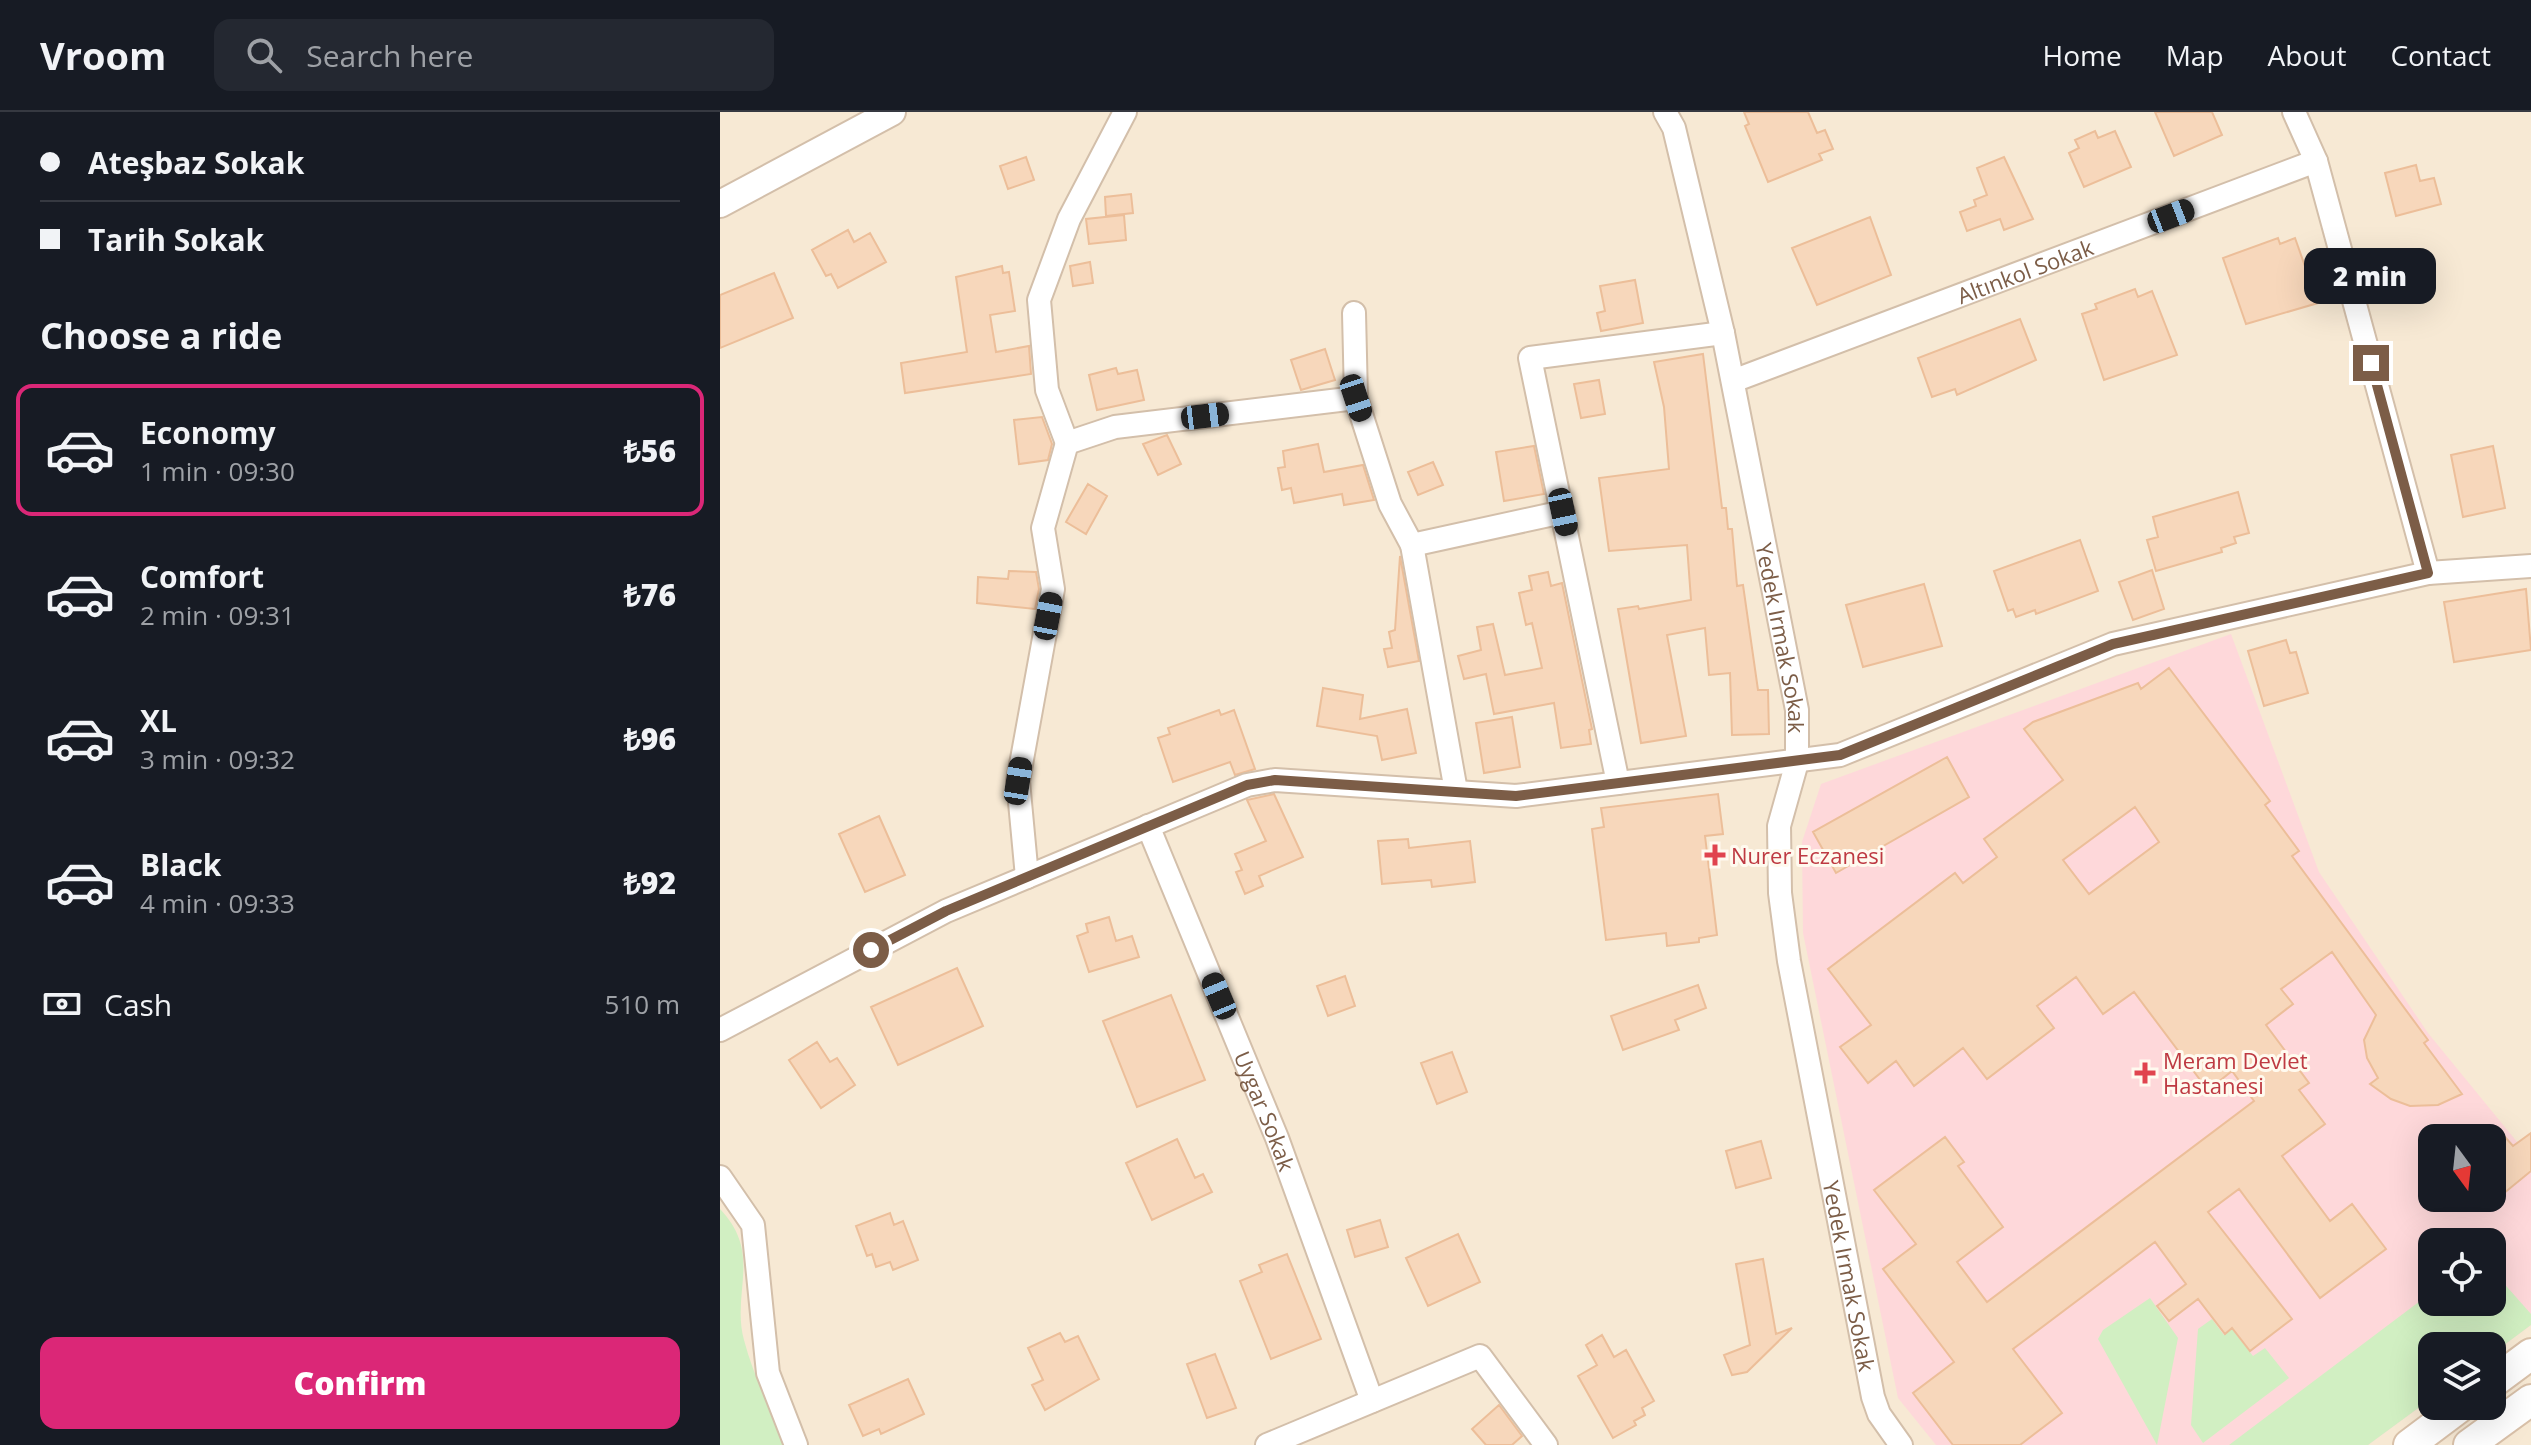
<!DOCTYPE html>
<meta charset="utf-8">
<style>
body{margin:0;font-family:"Open Sans",sans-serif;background:#242831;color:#f1f3f6;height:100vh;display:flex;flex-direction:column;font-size:30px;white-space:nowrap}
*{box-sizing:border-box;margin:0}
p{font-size:26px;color:#9ea1a6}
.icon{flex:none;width:44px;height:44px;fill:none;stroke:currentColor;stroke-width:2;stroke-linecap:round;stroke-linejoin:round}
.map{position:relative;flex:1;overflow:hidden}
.drawer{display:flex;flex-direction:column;background:#171b24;width:720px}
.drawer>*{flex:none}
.hud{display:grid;align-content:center;height:176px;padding:0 40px;background:#171b24}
.needle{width:52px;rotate:165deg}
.fabs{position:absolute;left:1698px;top:1012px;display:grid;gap:16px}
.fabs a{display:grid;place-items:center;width:88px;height:88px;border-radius:16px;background:#171b24;box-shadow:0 8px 32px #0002;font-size:40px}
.end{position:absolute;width:36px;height:36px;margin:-18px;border:10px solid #7c5d47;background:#fff;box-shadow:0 0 0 4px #fff}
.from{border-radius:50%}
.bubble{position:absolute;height:56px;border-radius:16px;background:#171b24;box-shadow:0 8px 32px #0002;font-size:26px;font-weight:800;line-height:56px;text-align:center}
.car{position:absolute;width:24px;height:48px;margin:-24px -12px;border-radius:10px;box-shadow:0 0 6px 2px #0007;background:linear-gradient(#222 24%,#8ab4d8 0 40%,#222 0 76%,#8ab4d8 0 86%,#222 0)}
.hud b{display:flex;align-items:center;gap:28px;height:76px;font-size:30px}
.hud b+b{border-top:2px solid #363941}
.hud i{width:20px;height:20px;background:#f1f3f6}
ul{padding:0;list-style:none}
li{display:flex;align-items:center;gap:24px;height:132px;margin:0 16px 12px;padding:0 24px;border:4px solid transparent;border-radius:16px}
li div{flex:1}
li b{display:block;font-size:30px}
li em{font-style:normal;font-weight:800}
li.active{border-color:#db2777}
li>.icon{width:72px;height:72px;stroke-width:1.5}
h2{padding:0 40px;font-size:36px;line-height:96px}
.pay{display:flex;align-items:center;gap:20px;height:88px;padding:0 40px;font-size:30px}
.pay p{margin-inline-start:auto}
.primary-button{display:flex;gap:16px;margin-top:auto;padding:16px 40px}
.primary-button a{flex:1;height:92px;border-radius:16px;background:#db2777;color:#fff;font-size:32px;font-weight:800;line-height:92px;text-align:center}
header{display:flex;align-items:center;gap:48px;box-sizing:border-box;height:112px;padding:0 40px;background:#171b24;border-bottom:2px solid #363941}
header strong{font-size:38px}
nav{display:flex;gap:44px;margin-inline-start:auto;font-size:28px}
.search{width:560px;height:72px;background:#242831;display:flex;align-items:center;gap:20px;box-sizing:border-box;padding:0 28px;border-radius:16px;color:#9ea1a6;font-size:30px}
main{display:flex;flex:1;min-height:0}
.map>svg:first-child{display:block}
.residential{fill:#f7e9d4;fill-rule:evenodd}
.medical{fill:#fed8da;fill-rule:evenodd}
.green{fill:#d1efc2}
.building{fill:#f7d7bb;stroke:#ecbe99;stroke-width:2;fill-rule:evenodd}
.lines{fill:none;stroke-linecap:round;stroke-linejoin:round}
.minor-casing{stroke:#d3bfaa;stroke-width:26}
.tertiary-casing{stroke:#d3bfaa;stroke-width:30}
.secondary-casing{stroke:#d9c1a9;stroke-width:34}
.minor{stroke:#fff;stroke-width:22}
.tertiary{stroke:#fff;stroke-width:26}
.secondary{stroke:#fff;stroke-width:30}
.route{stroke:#7c5d47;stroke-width:10}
.health-dot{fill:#e0444e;stroke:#fffaef;stroke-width:3}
.labels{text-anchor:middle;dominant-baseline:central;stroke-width:6;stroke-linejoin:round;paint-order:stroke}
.street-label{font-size:22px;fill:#7c5d47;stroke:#fffaef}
.health-label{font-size:22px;fill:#be3a42;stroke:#fffaef;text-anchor:start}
</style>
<header>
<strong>Vroom</strong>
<div class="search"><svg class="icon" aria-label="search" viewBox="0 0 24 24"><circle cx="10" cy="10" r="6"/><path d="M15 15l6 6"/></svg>Search here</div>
<nav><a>Home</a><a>Map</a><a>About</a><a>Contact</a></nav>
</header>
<main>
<section class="drawer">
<div class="hud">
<b><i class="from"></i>Ateşbaz Sokak</b>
<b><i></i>Tarih Sokak</b>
</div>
<h2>Choose a ride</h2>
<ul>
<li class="active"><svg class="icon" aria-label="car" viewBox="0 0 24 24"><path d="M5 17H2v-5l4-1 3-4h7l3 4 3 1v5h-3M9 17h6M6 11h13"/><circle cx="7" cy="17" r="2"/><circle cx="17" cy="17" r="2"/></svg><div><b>Economy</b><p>1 min · 09:30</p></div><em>₺56</em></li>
<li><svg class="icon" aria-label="car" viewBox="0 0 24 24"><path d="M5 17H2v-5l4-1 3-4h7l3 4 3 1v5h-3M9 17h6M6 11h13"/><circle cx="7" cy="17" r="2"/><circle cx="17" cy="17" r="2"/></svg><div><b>Comfort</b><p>2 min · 09:31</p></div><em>₺76</em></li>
<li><svg class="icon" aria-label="car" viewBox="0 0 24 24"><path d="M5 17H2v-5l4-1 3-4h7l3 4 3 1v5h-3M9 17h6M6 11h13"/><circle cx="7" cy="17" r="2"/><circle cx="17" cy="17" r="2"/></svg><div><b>XL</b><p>3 min · 09:32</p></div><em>₺96</em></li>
<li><svg class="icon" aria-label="car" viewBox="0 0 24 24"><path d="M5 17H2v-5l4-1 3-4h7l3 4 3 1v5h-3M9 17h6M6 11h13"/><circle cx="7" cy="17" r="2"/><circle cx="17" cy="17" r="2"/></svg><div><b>Black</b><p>4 min · 09:33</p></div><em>₺92</em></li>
</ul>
<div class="pay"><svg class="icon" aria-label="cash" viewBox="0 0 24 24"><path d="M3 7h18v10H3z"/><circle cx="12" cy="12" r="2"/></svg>Cash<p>510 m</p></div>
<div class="primary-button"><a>Confirm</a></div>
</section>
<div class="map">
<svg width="1811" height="1333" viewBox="0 0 1811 1333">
<rect width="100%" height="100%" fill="#fff7e6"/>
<path class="residential" d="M 0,0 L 1811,0 L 1811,1333 L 0,1333 ZM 1712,1026 L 1772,1026 L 1772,1086 L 1712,1086 ZM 1712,1130 L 1772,1130 L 1772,1190 L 1712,1190 ZM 1712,1234 L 1772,1234 L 1772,1294 L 1712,1294 Z"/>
<path class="medical" d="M 1511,522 L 1599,760 L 1708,921 L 1811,1047 L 1811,1213 L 1772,1242 L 1772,1234 L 1712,1234 L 1712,1286 L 1648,1333 L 1216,1333 L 1178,1286 L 1083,821 L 1082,730 L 1101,672 ZM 1712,1026 L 1772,1026 L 1772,1086 L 1712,1086 ZM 1712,1130 L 1772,1130 L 1772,1190 L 1712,1190 Z"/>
<path class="green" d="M 0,1097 C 43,1142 11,1180 24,1228 C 33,1263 51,1299 65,1333 L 0,1333 Z
M 1772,1158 L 1811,1202 L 1811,1213 L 1772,1242 L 1772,1234 L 1712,1234 L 1712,1286 L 1648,1333 L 1509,1333 L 1712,1180 L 1712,1190 L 1772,1190 Z
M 1430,1186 L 1458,1226 L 1437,1333 L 1378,1227 L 1383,1218 Z
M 1492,1207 L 1504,1223 L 1512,1217 L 1533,1244 L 1545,1236 L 1569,1266 L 1483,1331 L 1471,1313 L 1478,1217 Z"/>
<path class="building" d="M 1024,0 L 1088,0 L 1097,21 L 1105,18 L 1113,37 L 1099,42 L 1102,48 L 1048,70 L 1025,14 L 1029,12 Z
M 1435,0 L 1492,0 L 1502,23 L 1454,44 Z
M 1375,19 L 1378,26 L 1395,19 L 1411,55 L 1364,75 L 1349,41 L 1359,36 L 1355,28 Z
M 306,45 L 314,68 L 288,77 L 280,54 Z
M 1284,45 L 1313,107 L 1284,118 L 1280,107 L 1247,119 L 1240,100 L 1256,94 L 1254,88 L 1267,83 L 1257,56 Z
M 1696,53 L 1700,69 L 1714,66 L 1721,92 L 1676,104 L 1665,61 Z
M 411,82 L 413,101 L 386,104 L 385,85 Z
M 404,103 L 406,128 L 369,132 L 366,107 Z
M 1150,105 L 1171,163 L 1097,193 L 1072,136 Z
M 128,118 L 134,130 L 150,121 L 166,150 L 118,176 L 111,162 L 106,164 L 92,138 Z
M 1558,126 L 1560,132 L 1575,126 L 1598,191 L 1526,212 L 1503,146 Z
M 370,150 L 373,171 L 353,174 L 350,154 Z
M 282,154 L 283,161 L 289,160 L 295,199 L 270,203 L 276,240 L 309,234 L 311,262 L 185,281 L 181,251 L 247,240 L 236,165 Z
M 54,161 L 73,206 L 0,236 L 0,183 Z
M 915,168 L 923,211 L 881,219 L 877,201 L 885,199 L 880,174 Z
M 1415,177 L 1418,185 L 1432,179 L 1457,243 L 1384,268 L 1362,202 L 1377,197 L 1375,192 Z
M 1300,207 L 1316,248 L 1237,283 L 1235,277 L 1212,285 L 1198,246 Z
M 605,237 L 615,268 L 581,278 L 571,248 Z
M 983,242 L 1002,396 L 1006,396 L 1008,417 L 1012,417 L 1017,474 L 1023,473 L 1038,578 L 1048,578 L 1049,622 L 1012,623 L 1010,561 L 989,563 L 985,516 L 947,523 L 966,624 L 921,631 L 898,497 L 918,494 L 919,497 L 971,488 L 967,433 L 889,439 L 879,366 L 949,357 L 944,295 L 934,250 Z
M 396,256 L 398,262 L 417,258 L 424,288 L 377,298 L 369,263 Z
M 879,268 L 885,302 L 861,306 L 854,272 Z
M 322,305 L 332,332 L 328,348 L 299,352 L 294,308 Z
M 447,323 L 461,352 L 438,363 L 423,332 Z
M 598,332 L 604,360 L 643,353 L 654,388 L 624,393 L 622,382 L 574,391 L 571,376 L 562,378 L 558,356 L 565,355 L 563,339 Z
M 814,334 L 824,382 L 784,389 L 776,340 Z
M 1773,334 L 1785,396 L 1743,405 L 1731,343 Z
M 713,350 L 723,373 L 698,383 L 688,360 Z
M 368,372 L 387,384 L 366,422 L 346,410 Z
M 1518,380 L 1529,421 L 1514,425 L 1516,431 L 1501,436 L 1502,440 L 1436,459 L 1427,428 L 1438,425 L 1433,405 Z
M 1360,428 L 1378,479 L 1316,502 L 1315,498 L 1296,505 L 1293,497 L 1288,499 L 1274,459 Z
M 680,444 L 699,549 L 668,555 L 664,537 L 672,536 L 669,520 L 675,518 Z
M 1432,458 L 1444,497 L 1413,508 L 1399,470 Z
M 289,459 L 316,460 L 319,477 L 315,497 L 257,491 L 258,465 L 288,467 Z
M 828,460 L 831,474 L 842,471 L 872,617 L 869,618 L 871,632 L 841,636 L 834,591 L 774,602 L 766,562 L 744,567 L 738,544 L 761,538 L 757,515 L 773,512 L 785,563 L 822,556 L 812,511 L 806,513 L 799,481 L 812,478 L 809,464 Z
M 1204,472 L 1222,534 L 1143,555 L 1126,493 Z
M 1806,477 L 1811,538 L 1734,550 L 1724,490 Z
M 1566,528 L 1570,541 L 1576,540 L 1588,581 L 1544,594 L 1528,539 Z
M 1449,556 L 1550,689 L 1545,693 L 1579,739 L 1572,744 L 1708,928 L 1704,931 L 1742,982 L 1718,993 L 1690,994 L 1671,987 L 1650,972 L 1658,966 L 1647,946 L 1644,928 L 1656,903 L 1612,840 L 1561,877 L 1573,892 L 1546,913 L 1589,971 L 1579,978 L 1605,1012 L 1562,1044 L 1610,1109 L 1632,1092 L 1666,1137 L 1600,1186 L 1519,1077 L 1488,1100 L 1572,1207 L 1530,1239 L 1512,1216 L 1505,1222 L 1478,1187 L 1449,1209 L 1437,1194 L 1466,1172 L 1435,1130 L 1293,1237 L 1342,1301 L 1300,1333 L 1233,1333 L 1193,1281 L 1234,1250 L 1163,1157 L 1196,1132 L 1154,1078 L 1225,1025 L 1244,1050 L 1238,1054 L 1283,1115 L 1237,1150 L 1267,1190 L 1534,989 L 1512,959 L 1492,975 L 1486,967 L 1481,969 L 1414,880 L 1383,902 L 1356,865 L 1317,894 L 1334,916 L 1267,967 L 1243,936 L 1194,974 L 1176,949 L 1148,971 L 1120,935 L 1151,913 L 1108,857 L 1235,761 L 1243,771 L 1277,745 L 1264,727 L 1343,668 L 1304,617 L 1313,610 L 1418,571 L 1421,577 ZM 1415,695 L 1439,730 L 1369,782 L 1343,748 Z
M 603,576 L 643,583 L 640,607 L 687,597 L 696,641 L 662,648 L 657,624 L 597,614 Z
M 499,598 L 501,603 L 514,598 L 535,657 L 515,663 L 510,650 L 453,670 L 438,626 L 450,622 L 448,616 Z
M 792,605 L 800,655 L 764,661 L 756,611 Z
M 1227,645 L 1249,685 L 1116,761 L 1093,720 Z
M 554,682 L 583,745 L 539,764 L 543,774 L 525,782 L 516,760 L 522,758 L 515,742 L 546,729 L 527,688 Z
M 998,682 L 1003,722 L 985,724 L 997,823 L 979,826 L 979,830 L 947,834 L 946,821 L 886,828 L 872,717 L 884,715 L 881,696 Z
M 159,704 L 185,763 L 145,780 L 119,722 Z
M 688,727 L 689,736 L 750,729 L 755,770 L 712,775 L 711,768 L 662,772 L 658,729 Z
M 389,805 L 396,829 L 412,824 L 419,845 L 369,860 L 357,824 L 368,820 L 366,812 Z
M 237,856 L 263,914 L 178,953 L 151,895 Z
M 625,864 L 635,894 L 608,904 L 597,874 Z
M 978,873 L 986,896 L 955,908 L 959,918 L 903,938 L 891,904 Z
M 451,883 L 485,968 L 417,995 L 383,909 Z
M 97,930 L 110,950 L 117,946 L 135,973 L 101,996 L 69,948 Z
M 732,940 L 747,980 L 717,992 L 701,951 Z
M 1811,1021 L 1811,1059 L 1772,1091 L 1772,1034 L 1784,1024 L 1793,1034 Z
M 457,1027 L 475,1066 L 483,1062 L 492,1080 L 432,1108 L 406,1051 Z
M 1041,1029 L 1051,1066 L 1016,1076 L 1006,1039 Z
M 170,1101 L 174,1113 L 183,1109 L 198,1148 L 173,1158 L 170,1150 L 156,1155 L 152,1142 L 147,1144 L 136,1114 Z
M 660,1108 L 668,1135 L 635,1145 L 627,1118 Z
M 738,1122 L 760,1170 L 708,1194 L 686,1146 Z
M 567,1142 L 601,1227 L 551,1247 L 520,1169 L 542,1160 L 539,1153 Z
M 1043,1147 L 1056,1222 L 1072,1216 L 1027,1260 L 1012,1263 L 1004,1243 L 1030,1233 L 1016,1152 Z
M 340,1221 L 345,1230 L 358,1224 L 379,1267 L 325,1298 L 312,1273 L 323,1268 L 308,1236 Z
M 882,1223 L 894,1245 L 906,1238 L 934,1289 L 922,1296 L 925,1303 L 914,1309 L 916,1313 L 893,1326 L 858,1264 L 877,1253 L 866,1233 Z
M 495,1242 L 516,1296 L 487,1306 L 467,1252 Z
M 188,1267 L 204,1302 L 161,1322 L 159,1317 L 143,1324 L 129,1293 Z
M 779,1293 L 802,1324 L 792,1333 L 766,1333 L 752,1317 Z"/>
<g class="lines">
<g class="minor-casing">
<g id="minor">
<path id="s1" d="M 945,0 L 954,16 L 1003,221 L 1077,598 L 1077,650 L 1059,714 L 1060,781 L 1069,849 L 1153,1285 L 1159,1302 L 1181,1333"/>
<path d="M 1574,0 L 1596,49 L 1708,461"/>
<path id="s2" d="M 1013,269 L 1596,49"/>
<path d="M 636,286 L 670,392 L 692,433"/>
<path d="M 347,331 L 327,278 L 319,188 L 349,107 L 405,0"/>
<path d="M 898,671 L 810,246 L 1003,221"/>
<path d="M 736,679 L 692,433 L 843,400"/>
<path id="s3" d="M 428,714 L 557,1026 L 652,1289"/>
<path d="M 307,765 L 298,669 L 333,477 L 323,416 L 347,331 L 395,315 L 636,286 L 634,201"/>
<path d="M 0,918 L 226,799 L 527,673 L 555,668 L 796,684 L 1120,643 L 1393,532 L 1708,461 L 1811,454"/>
<path d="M 0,1065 L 33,1113 L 48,1261 L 76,1333"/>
<path d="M 547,1333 L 760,1244 L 826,1333"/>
</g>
</g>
<g class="tertiary-casing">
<path id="tertiary" d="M 0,92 L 172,0"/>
</g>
<g class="secondary-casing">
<path id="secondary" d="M 1772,1271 L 1811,1242
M 1689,1333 L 1741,1294
M 1749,1333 L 1811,1288"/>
</g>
<use href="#minor" class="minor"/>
<use href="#tertiary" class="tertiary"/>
<use href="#secondary" class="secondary"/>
</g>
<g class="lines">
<path class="route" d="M 151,838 L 226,799 L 527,673 L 555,668 L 796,684 L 1120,643 L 1393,532 L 1708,461 L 1651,251"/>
</g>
<g class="health-dot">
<path d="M991 731h8v8h8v8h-8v8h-8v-8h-8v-8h8z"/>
<path d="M1421 949h8v8h8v8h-8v8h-8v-8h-8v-8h8z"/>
</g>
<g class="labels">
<g class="street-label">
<text stroke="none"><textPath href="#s2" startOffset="312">Altınkol Sokak</textPath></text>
<text stroke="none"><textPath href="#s1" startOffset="540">Yedek Irmak Sokak</textPath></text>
<text stroke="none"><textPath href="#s3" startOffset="308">Uygar Sokak</textPath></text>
<text stroke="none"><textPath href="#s1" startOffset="1188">Yedek Irmak Sokak</textPath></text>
</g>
<g class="health-label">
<text x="1011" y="743">Nurer Eczanesi</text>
<text x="1443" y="948">Meram Devlet<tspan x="1443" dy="25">Hastanesi</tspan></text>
</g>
</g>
</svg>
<div class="fabs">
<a><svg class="needle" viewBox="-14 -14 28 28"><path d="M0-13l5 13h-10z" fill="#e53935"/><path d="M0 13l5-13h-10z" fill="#9ea1a6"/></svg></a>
<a><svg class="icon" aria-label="locate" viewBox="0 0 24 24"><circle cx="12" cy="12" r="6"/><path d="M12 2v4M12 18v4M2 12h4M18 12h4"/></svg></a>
<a><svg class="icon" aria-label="layers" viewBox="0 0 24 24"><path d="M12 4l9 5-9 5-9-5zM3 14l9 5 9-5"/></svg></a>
</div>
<i class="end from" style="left:151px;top:838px"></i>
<i class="end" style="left:1651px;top:251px"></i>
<div class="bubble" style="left:1584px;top:136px;width:132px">2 min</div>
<i class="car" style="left:1451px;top:104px;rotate:69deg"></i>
<i class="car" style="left:636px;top:286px;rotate:162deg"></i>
<i class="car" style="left:485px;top:304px;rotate:83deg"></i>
<i class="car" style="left:843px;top:400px;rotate:168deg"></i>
<i class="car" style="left:328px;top:504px;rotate:11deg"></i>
<i class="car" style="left:298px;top:669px;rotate:9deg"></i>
<i class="car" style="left:499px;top:884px;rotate:337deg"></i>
</div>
</main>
